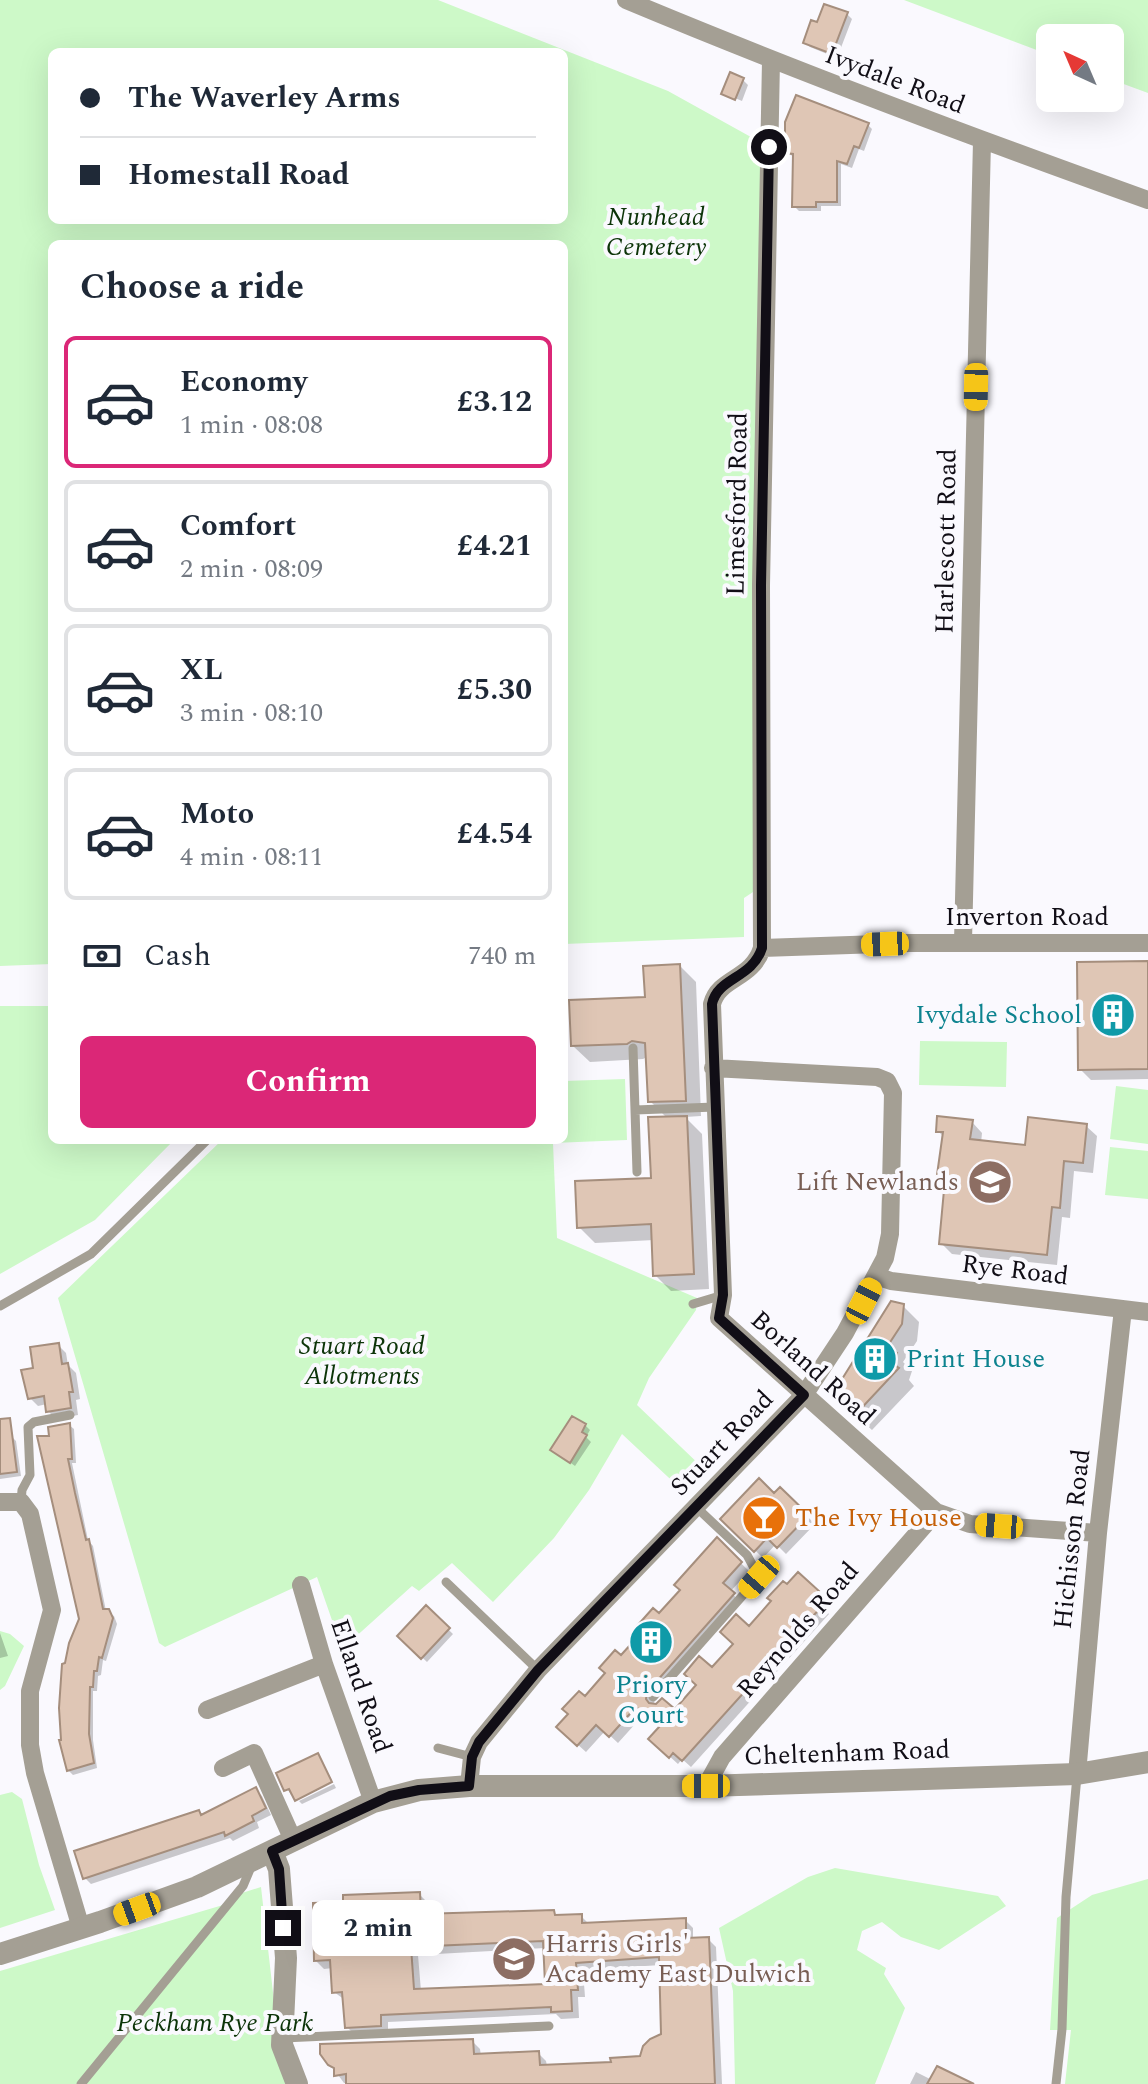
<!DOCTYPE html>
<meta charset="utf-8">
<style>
body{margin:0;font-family:Spectral,serif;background:#f6f6f7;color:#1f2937;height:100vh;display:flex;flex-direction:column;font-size:30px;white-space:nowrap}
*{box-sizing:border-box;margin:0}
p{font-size:26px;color:#747a83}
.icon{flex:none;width:44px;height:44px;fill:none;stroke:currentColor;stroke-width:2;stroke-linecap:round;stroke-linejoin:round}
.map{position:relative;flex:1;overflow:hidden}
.panel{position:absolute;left:48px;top:240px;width:520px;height:904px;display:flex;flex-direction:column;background:#fff;border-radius:12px;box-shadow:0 8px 32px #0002}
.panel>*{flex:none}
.guide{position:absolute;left:48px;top:48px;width:520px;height:176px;border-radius:12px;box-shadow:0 8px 32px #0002;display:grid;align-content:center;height:176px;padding:0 32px;background:#fff}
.needle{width:52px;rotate:316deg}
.controls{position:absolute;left:1036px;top:24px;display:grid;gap:16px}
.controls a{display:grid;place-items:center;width:88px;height:88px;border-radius:12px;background:#fff;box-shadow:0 8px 32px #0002;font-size:40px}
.end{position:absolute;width:36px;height:36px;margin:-18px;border:10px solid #110e16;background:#fff;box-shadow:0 0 0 4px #fff}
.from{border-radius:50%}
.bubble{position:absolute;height:56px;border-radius:12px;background:#fff;box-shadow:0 8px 32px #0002;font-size:26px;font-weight:700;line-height:56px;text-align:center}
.car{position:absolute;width:24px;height:48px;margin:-24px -12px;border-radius:10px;box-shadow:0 0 6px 2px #0007;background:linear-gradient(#f5c518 24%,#345 0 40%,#f5c518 0 76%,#345 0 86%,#f5c518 0)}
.guide b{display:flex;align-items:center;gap:28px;height:76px;font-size:30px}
.guide b+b{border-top:2px solid #e0e1e3}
.guide i{width:20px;height:20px;background:#1f2937}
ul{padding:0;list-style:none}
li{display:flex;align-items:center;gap:24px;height:132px;margin:0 16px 12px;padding:0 16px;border:4px solid #e0e1e3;border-radius:12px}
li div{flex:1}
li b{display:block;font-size:30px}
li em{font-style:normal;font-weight:700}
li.current{border-color:#db2777}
li>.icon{width:72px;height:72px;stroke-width:1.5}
h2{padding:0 32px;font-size:36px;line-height:96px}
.pay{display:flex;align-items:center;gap:20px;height:88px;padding:0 32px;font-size:30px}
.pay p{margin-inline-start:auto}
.button{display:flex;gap:16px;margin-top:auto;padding:16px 32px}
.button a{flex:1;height:92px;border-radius:12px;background:#db2777;color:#fff;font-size:32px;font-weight:700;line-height:92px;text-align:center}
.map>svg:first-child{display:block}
.green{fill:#cdf9c8;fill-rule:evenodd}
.shadow{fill:#0003;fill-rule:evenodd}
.building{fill:#dfc6b5;stroke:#a58e7d;stroke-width:2;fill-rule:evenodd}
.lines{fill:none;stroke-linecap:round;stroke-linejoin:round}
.service{stroke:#a49f94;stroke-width:9}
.minor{stroke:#a49f94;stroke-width:18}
.tertiary{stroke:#a49f94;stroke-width:22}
.route{stroke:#110e16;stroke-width:10}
.labels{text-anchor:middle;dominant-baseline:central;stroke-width:8;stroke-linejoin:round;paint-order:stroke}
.street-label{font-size:26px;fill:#110e16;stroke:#faf9fe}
.park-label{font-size:26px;font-style:italic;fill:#0c3408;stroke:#faf9fe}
.culture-label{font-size:26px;fill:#0d838f;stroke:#faf9fe;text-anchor:end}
.education-label{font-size:26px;fill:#785e54;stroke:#faf9fe;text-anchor:end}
.food-label{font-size:26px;fill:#c56008;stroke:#faf9fe;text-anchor:start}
</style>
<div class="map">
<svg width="1148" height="2084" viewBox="0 0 1148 2084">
<rect width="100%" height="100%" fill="#faf9fe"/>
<path class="green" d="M 0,0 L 438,0 L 668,91 L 769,147 L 762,886 L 744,898 L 744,937 L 564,944 L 564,244 L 52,244 L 52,964 L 0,966 ZM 52,52 L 564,52 L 564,220 L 52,220 Z
M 904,0 L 1148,0 L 1148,93 L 1110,79 L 1110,38 L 1050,38 L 1050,55 Z
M 0,1006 L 52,1006 L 52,1140 L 174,1140 L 95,1220 L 0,1274 Z
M 920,1041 L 1007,1042 L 1006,1087 L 919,1085 Z
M 625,1079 L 627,1140 L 553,1143 L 557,1238 L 697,1298 L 696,1310 L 649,1378 L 637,1405 L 704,1469 L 683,1491 L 622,1434 L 589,1490 L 554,1538 L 493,1602 L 452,1563 L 419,1591 L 412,1586 L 342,1649 L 317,1577 L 165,1647 L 159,1643 L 58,1298 L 222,1140 L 564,1140 L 564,1081 Z
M 1116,1086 L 1148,1090 L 1148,1144 L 1110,1139 Z
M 1110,1147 L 1148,1151 L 1148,1199 L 1105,1195 Z
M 0,1631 L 10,1634 L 24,1646 L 5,1686 L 0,1690 Z
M 12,1792 L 22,1799 L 39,1865 L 55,1910 L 0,1928 L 0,1795 Z
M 835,1868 L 998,1896 L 1006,1906 L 939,1950 L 901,1937 L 882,1922 L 862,1931 L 857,1950 L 886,1968 L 884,1974 L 905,2008 L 875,2084 L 735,2084 L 733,1991 L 719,1928 L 808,1877 Z
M 1148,1879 L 1148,2084 L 1065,2084 L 1071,2030 L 1050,2030 L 1057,1918 L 1092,1895 Z
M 261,1887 L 279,2045 L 295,2084 L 0,2084 L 0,1971 L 223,1905 L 242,1893 Z"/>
<path class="shadow" d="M 847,14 L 852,19 L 837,58 L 810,47 L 805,42 L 818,24 Z
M 743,80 L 748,85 L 742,101 L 723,93 Z
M 867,124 L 872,129 L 864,151 L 859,149 L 852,168 L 841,164 L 841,206 L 821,206 L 821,211 L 799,211 L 794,206 L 795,158 L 787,152 Z
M 1148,963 L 1148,1079 L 1091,1080 L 1080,1069 Z
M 680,966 L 696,982 L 701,1116 L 685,1117 L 702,1134 L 709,1289 L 671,1291 L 655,1275 L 654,1240 L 595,1243 L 579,1227 L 653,1180 L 667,1118 L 650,1101 L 647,1057 L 643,1059 L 590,1062 L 573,1046 L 647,999 Z
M 972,1122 L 982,1133 L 981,1143 L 1027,1148 L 1086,1126 L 1097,1136 L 1093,1173 L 1074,1171 L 1070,1218 L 1062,1217 L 1057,1265 L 952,1254 L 941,1243 L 946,1197 L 937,1188 L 944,1137 L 938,1131 Z
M 903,1306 L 919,1322 L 917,1341 L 903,1362 L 912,1371 L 909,1380 L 914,1386 L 872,1430 L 851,1411 Z
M 58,1345 L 66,1353 L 68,1365 L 76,1373 L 80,1399 L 76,1400 L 78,1415 L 56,1419 L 48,1411 L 47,1404 L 38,1406 L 30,1398 L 35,1370 Z
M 69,1425 L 74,1429 L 76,1463 L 72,1463 L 88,1540 L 93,1546 L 106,1611 L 114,1616 L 117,1624 L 106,1661 L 103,1660 L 101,1675 L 98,1676 L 97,1691 L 93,1691 L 93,1740 L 97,1768 L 73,1775 L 68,1770 L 81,1620 L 52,1437 Z
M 585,1425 L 590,1430 L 586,1437 L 591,1442 L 575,1466 L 553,1450 Z
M 11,1436 L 16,1441 L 21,1476 L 0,1479 L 0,1438 Z
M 780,1490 L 815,1524 L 786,1554 L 776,1544 L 763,1558 L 723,1519 L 774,1496 Z
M 717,1540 L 749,1571 L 730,1592 L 741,1602 L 655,1700 L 653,1706 L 675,1711 L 749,1628 L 817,1592 L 825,1600 L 820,1605 L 829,1614 L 691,1767 L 682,1759 L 678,1764 L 658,1746 L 661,1727 L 645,1713 L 618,1743 L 605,1731 L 586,1752 L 567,1735 L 585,1699 L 683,1590 Z
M 426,1608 L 453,1634 L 427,1662 L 400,1636 Z
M 0,1633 L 8,1656 L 0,1658 Z
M 317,1755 L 332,1780 L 296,1798 L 294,1794 L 291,1795 L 279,1774 Z
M 334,1784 L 336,1788 L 302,1804 L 299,1801 Z
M 256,1790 L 262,1796 L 271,1815 L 257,1822 L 259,1828 L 233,1841 L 230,1838 L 91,1884 L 85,1878 Z
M 419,1894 L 427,1902 L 428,1915 L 553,1912 L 558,1917 L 581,1916 L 590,1925 L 685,1920 L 693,1928 L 693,1940 L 708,1939 L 716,1947 L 722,2084 L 344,2083 L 330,2064 L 472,2041 L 480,2049 L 481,2056 L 538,2053 L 546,2061 L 547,2066 L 613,2064 L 642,2058 L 663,2035 L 661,1965 L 583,1970 L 585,1997 L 578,1997 L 579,2018 L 561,2019 L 556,2014 L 388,2022 L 388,2033 L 355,2035 L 347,2027 L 345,2000 L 334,1992 L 333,1968 L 324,1969 L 316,1961 L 345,1904 ZM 545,1948 L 547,1986 L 421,1991 L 418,1955 Z
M 916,2072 L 932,2080 L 969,2084 L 910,2084 Z"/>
<path class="building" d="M 824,4 L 848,12 L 832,54 L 803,43 L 811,20 L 817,22 Z
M 730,72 L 744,78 L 735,100 L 721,94 Z
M 796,95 L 869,123 L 859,148 L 854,146 L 847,164 L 837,161 L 837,202 L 816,202 L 816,207 L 792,207 L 793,154 L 785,153 L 785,122 Z
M 1148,961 L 1148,1069 L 1078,1070 L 1077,962 Z
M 680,964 L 686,1101 L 648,1102 L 645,1043 L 632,1041 L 627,1044 L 571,1046 L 569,1000 L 645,997 L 643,966 Z
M 687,1116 L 694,1274 L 653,1276 L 651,1224 L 577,1228 L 575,1181 L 651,1178 L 648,1117 Z
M 937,1116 L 973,1120 L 970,1139 L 1025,1145 L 1028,1117 L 1087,1124 L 1083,1163 L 1064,1161 L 1060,1208 L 1052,1207 L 1047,1255 L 939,1244 L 944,1190 L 935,1189 L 943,1132 L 936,1132 Z
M 891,1301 L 904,1304 L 902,1324 L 887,1347 L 897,1353 L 893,1364 L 899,1368 L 855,1415 L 832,1395 Z
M 59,1343 L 62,1364 L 68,1363 L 73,1392 L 69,1392 L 71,1408 L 46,1412 L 44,1396 L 28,1399 L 21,1370 L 33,1368 L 30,1347 Z
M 572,1416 L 586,1424 L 582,1432 L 587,1435 L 570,1463 L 550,1450 Z
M 10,1418 L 17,1472 L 0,1474 L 0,1419 Z
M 70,1423 L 72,1459 L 68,1459 L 75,1493 L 86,1540 L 89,1539 L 103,1609 L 109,1609 L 113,1618 L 102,1658 L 99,1657 L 97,1671 L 94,1671 L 93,1687 L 90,1687 L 89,1734 L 94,1763 L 67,1771 L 59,1740 L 61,1740 L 59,1708 L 62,1664 L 65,1663 L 69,1643 L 79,1619 L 37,1436 L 49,1436 L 48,1427 Z
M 759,1478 L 774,1493 L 780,1487 L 809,1515 L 777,1548 L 767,1538 L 754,1552 L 720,1519 Z
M 717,1537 L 742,1562 L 723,1583 L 735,1593 L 647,1692 L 646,1699 L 649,1703 L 656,1704 L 662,1698 L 675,1709 L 696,1685 L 684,1674 L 699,1656 L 712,1667 L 733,1644 L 720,1632 L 736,1614 L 749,1626 L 771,1601 L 767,1598 L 783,1581 L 787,1584 L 798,1572 L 819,1591 L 814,1597 L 823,1605 L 682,1761 L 673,1753 L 669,1758 L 648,1739 L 659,1727 L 636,1707 L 609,1737 L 596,1725 L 577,1746 L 556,1727 L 568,1714 L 562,1709 L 579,1691 L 585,1696 L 605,1673 L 599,1668 L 615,1650 L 621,1655 L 643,1631 L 637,1626 L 653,1608 L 659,1613 L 680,1590 L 674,1585 Z
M 426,1605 L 450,1628 L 421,1659 L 397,1636 Z
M 318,1753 L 332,1782 L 295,1801 L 289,1789 L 284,1791 L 276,1773 Z
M 256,1787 L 266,1808 L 252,1816 L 254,1821 L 225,1836 L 224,1832 L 83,1879 L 74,1851 L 199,1810 L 201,1815 Z
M 420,1892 L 421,1914 L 554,1910 L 555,1915 L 582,1914 L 582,1923 L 686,1918 L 686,1938 L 709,1937 L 715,2084 L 346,2084 L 346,2074 L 334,2076 L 334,2068 L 328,2065 L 320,2054 L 320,2044 L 473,2039 L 474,2054 L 539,2051 L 540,2065 L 611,2062 L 610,2058 L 640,2056 L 643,2046 L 650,2039 L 661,2034 L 659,1957 L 576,1963 L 578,1990 L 571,1990 L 572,2011 L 551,2012 L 551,2007 L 381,2015 L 381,2026 L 345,2028 L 342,1992 L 332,1993 L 330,1960 L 314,1961 L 313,1903 L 343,1902 L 343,1895 ZM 543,1941 L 545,1984 L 414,1989 L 411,1947 Z
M 937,2066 L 974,2084 L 927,2084 Z"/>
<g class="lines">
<path class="service" d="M 633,1048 L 637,1172
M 635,1110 L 715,1107
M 693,1304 L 723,1295
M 0,1306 L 91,1254 L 207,1140
M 21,1502 L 22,1490 L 30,1475 L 28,1427 L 34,1422 L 70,1415
M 446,1582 L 538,1670
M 653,1697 L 759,1577 L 747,1555 L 696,1507
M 438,1748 L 472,1757
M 283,2038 L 549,2026
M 81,2084 L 243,1886 L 251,1867
M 1056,2084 L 1062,2029 L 1066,1897 L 1077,1776"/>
<path class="minor" d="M 626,0 C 798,72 972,137 1148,200
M 771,60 L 761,585 L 762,948 C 752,980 719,977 712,1004 L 723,1295 L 719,1318 L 936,1512 L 970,1524 L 1098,1533
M 963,942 L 982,141
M 762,948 L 909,943 L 1148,943
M 876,1276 L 891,1281 L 1148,1312
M 0,1502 L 21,1502 L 30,1514 L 52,1610 L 30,1691 L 30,1745 L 35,1773 L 81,1928
M 301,1585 L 324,1664 L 373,1802
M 207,1710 L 324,1664
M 223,1768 L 254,1753 L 293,1840
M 1077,1774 L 1098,1533 L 1123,1309
M 469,1786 L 472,1757 L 479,1742 L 538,1670 L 804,1395 L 845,1333 L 885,1258 L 890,1234 L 893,1093 L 887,1081 L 877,1077 L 713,1068
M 706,1786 L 722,1757 L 936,1512"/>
<path class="tertiary" d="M 272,1851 L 279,1869 L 286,1958 L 282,2045 L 297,2084
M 0,1954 L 100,1922 L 197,1887 L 373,1802 L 419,1790 L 469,1786 L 706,1786 L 1077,1774 L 1148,1762"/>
</g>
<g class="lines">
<path class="route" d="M 283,1928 L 279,1869 L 272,1851 L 390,1796 L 419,1790 L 469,1786 L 472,1757 L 479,1742 L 538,1670 L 804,1395 L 719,1318 L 723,1295 L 712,1004 C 718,977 752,979 762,948 L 761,585 L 769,147"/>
</g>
<defs>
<g id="building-disc" transform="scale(2.3)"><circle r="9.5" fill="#0f9aa8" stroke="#faf9fe"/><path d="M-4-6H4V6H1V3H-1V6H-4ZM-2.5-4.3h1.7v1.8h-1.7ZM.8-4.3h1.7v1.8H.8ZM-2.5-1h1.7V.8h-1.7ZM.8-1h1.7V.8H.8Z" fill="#fff"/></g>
<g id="school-disc" transform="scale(2.3)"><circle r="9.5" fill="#8d6e63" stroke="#faf9fe"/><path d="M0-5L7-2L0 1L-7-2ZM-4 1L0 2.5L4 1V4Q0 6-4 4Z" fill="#fff"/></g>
<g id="bar-disc" transform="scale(2.3)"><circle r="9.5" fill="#e8710a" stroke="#faf9fe"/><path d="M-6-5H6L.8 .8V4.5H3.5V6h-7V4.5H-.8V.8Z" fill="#fff"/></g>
</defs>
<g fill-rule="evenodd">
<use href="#building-disc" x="1113" y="1015"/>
<use href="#school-disc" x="990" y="1182"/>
<use href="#building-disc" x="875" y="1359"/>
<use href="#bar-disc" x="764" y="1518"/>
<use href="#building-disc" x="651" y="1642"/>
<use href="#school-disc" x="514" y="1959"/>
</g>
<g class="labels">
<g class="street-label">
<text transform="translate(895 80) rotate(21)">Ivydale Road</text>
<text transform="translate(737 504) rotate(-89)">Limesford Road</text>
<text transform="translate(946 541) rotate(-89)">Harlescott Road</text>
<text x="1027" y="917">Inverton Road</text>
<text transform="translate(1015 1270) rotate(7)">Rye Road</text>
<text transform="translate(813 1368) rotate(42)">Borland Road</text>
<text transform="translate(722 1443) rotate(-46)">Stuart Road</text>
<text transform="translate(1072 1539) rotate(-84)">Hichisson Road</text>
<text transform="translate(798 1630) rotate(-49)">Reynolds Road</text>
<text transform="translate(361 1686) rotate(71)">Elland Road</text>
<text transform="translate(847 1753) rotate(-2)">Cheltenham Road</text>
</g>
<g class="park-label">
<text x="656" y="217">Nunhead<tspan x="656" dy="30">Cemetery</tspan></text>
<text x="362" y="1346">Stuart Road<tspan x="362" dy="30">Allotments</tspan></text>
<text x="215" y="2023">Peckham Rye Park</text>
</g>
<g class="culture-label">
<text x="1082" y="1015">Ivydale School</text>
<text x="906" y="1359" text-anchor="start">Print House</text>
<text x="651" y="1685" text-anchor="middle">Priory<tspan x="651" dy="30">Court</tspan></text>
</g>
<g class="education-label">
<text x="959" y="1182">Lift Newlands</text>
<text x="545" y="1944" text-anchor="start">Harris Girls'<tspan x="545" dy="30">Academy East Dulwich</tspan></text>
</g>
<g class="food-label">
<text x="795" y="1518">The Ivy House</text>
</g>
</g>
</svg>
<div class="controls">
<a><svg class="needle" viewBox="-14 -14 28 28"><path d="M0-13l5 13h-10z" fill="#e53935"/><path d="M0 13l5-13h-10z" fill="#747a83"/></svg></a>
</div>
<i class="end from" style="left:769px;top:147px"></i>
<i class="end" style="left:283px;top:1928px"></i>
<div class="bubble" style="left:312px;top:1900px;width:132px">2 min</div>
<i class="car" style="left:976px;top:387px;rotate:181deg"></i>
<i class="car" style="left:885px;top:944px;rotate:268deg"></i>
<i class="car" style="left:864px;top:1301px;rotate:27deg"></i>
<i class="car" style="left:999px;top:1526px;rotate:274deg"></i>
<i class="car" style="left:759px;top:1577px;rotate:221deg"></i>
<i class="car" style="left:706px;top:1786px;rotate:270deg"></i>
<i class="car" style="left:137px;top:1909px;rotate:250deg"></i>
<div class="guide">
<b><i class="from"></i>The Waverley Arms</b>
<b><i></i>Homestall Road</b>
</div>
<section class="panel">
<h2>Choose a ride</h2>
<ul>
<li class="current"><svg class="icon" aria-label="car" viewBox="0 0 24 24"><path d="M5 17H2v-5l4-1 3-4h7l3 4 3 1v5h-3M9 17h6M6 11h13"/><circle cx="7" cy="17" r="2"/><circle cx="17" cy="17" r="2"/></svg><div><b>Economy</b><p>1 min · 08:08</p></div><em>£3.12</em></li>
<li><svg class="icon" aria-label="car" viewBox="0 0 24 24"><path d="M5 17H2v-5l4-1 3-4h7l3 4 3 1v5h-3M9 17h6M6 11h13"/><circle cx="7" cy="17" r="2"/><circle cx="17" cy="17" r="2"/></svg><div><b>Comfort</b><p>2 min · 08:09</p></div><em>£4.21</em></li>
<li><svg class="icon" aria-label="car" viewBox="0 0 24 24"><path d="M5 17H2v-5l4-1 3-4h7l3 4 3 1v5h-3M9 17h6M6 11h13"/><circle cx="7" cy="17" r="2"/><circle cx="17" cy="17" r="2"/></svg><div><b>XL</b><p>3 min · 08:10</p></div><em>£5.30</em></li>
<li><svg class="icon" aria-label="car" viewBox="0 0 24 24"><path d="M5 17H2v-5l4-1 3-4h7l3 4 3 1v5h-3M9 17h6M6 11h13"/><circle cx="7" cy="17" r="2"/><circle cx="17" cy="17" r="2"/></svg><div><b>Moto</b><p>4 min · 08:11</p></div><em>£4.54</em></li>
</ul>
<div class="pay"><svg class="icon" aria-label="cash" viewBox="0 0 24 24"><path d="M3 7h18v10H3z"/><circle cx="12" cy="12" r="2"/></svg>Cash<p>740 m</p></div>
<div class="button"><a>Confirm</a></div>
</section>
</div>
